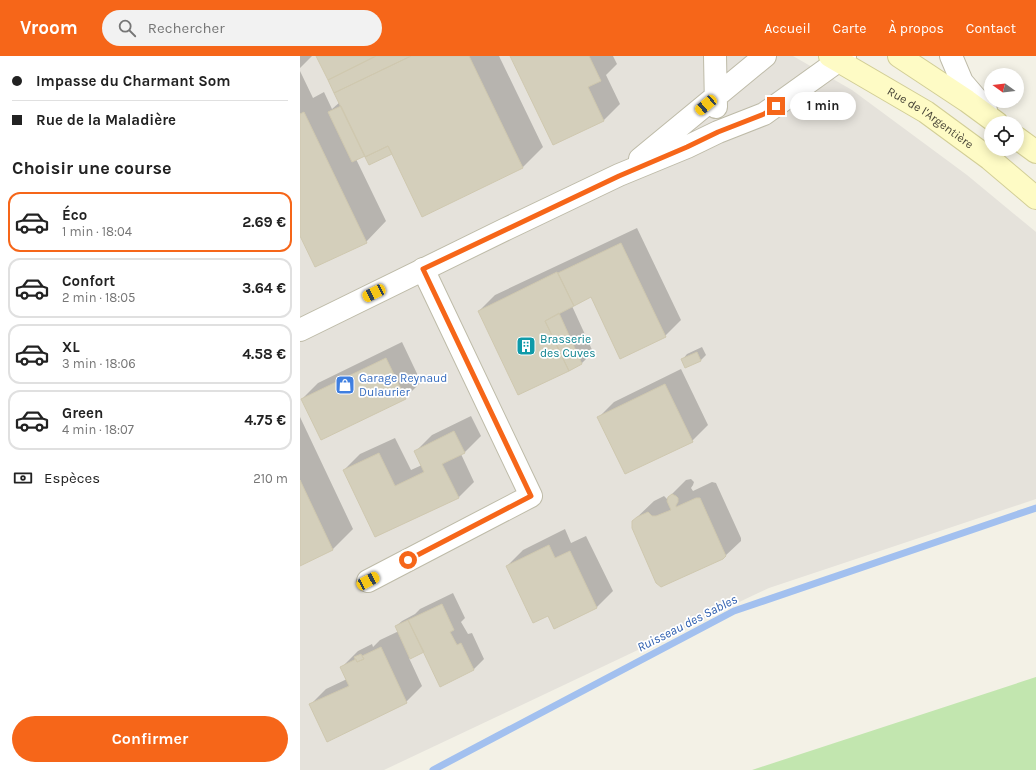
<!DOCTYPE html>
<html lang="fr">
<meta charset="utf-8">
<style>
body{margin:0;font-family:Karla,sans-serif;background:#f2f2f2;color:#222;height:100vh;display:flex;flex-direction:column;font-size:15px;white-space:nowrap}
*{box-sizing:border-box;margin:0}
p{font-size:13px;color:#767676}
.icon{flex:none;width:22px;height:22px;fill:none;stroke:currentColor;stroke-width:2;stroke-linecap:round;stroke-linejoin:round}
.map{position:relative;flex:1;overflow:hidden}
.drawer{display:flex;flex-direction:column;background:#fff;width:300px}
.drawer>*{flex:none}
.top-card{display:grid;align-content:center;height:88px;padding:0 12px;background:#fff}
.needle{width:26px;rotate:285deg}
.buttons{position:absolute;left:684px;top:12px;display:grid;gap:8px}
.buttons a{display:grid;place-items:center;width:40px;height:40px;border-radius:50%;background:#fff;box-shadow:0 2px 10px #0003;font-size:20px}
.end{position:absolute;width:18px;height:18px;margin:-9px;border:5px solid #f66619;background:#fff;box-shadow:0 0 0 2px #fff}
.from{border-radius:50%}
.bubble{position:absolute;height:28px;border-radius:14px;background:#fff;box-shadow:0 2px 10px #0003;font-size:13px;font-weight:700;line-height:28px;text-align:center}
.car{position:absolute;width:12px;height:24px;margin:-12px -6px;border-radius:5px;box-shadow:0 0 3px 1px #0007;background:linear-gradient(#f5c518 24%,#345 0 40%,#f5c518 0 76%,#345 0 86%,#f5c518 0)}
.top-card b{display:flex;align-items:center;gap:14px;height:38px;font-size:15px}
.top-card b+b{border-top:1px solid #e0e0e0}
.top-card i{width:10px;height:10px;background:#222}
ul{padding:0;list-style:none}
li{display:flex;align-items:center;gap:12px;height:60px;margin:0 8px 6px;padding:0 4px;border:2px solid #e0e0e0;border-radius:12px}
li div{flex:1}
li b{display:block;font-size:15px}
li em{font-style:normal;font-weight:700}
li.on{border-color:#f66619}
li>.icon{width:36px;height:36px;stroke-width:1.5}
h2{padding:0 12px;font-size:18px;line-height:48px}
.pay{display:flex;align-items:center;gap:10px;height:44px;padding:0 12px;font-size:15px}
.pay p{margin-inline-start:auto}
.button{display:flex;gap:8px;margin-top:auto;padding:8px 12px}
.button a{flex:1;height:46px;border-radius:24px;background:#f66619;color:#fff;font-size:16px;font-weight:700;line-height:46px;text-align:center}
header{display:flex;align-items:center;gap:24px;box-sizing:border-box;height:56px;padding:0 20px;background:#f66619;color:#fff}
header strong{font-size:19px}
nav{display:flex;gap:22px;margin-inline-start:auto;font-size:14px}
.search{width:280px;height:36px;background:#f2f2f2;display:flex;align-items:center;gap:10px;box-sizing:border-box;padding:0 14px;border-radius:22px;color:#767676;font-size:15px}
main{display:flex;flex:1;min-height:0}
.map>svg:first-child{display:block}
.industrial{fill:#e5e2db}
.green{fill:#c2e6af}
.shadow{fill:#0003}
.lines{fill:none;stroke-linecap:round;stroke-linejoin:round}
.stream{stroke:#a2c0ef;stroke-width:7}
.building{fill:#d4cfbb;stroke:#cfc8af}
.minor-casing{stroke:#bebba8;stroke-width:24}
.tertiary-casing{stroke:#bebba8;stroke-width:24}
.secondary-casing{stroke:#d2ce96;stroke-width:24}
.minor{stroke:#fff;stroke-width:22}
.tertiary{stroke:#fff;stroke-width:22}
.secondary{stroke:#fefbc5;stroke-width:22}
.route{stroke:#f66619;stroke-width:5}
.labels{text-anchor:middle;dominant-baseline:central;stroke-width:3.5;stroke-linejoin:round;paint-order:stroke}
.street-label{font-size:12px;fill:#454235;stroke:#fff}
.culture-label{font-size:12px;fill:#0d838f;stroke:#fff;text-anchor:start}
.shop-label{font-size:12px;fill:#366cbe;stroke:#fff;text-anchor:start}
.water-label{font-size:13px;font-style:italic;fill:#3060af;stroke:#fff}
</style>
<header>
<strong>Vroom</strong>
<div class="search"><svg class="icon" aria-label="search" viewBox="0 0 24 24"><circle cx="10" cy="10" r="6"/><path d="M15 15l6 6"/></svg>Rechercher</div>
<nav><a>Accueil</a><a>Carte</a><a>À propos</a><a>Contact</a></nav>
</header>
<main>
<section class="drawer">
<div class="top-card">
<b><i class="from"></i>Impasse du Charmant Som</b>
<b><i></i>Rue de la Maladière</b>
</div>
<h2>Choisir une course</h2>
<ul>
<li class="on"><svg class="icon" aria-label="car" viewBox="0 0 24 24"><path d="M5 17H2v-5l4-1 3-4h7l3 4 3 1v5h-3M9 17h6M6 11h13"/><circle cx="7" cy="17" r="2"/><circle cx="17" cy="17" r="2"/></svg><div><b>Éco</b><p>1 min · 18:04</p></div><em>2.69 €</em></li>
<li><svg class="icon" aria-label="car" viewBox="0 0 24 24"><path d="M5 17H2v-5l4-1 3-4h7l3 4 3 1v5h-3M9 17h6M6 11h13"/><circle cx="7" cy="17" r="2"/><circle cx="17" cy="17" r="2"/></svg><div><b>Confort</b><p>2 min · 18:05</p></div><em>3.64 €</em></li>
<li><svg class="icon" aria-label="car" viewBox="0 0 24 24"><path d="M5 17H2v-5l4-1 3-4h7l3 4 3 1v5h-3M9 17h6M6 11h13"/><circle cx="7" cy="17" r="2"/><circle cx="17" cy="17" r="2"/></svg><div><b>XL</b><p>3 min · 18:06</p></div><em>4.58 €</em></li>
<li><svg class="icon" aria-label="car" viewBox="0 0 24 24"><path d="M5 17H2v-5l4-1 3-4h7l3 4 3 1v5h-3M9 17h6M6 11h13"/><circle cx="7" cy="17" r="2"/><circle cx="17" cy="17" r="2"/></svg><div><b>Green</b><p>4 min · 18:07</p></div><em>4.75 €</em></li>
</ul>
<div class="pay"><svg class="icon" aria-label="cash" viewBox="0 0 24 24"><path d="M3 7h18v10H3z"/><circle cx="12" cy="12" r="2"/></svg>Espèces<p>210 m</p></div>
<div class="button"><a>Confirmer</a></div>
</section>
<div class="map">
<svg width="736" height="714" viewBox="0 0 736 714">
<rect width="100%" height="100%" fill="#f3f1e6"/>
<path class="industrial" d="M 0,0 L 493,0 L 552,34 L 667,119 L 736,176 L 736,443 L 469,532 L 84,714 L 0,714 Z"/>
<path class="green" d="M 736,621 L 736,714 L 452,714 Z"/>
<path class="shadow" d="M 0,0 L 12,0 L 0,12 Z
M 17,0 L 199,0 L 243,91 L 223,111 L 92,97 L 64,99 L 56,103 L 86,165 L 66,186 L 0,178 L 0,15 L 13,42 L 24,36 L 32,53 L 40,46 Z
M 211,0 L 313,0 L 317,8 L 306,19 L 320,48 L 304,64 L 253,88 Z
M 337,172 L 381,264 L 365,280 L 292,240 L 272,250 L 293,296 L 282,307 L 268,314 L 179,255 L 195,239 Z
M 102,286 L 121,326 L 105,342 L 2,343 L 18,327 Z
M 402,291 L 406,299 L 401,304 L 386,311 L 382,304 L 387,298 Z
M 381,313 L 408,369 L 392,385 L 298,362 L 314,346 Z
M 171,360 L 181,380 L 165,396 L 161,398 L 174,426 L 158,442 L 76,480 L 44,414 L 60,398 L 95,382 L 111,414 L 122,409 L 116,395 L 132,379 Z
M 0,361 L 53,473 L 32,494 L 0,509 Z
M 391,423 L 394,426 L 393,429 L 391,432 L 393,435 L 412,426 L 416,427 L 441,482 L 441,485 L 424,501 L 333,465 L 354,445 L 364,440 L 368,444 L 370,440 L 386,424 Z
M 265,473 L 271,487 L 286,480 L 313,535 L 297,551 L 254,572 L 248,559 L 207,510 L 223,494 Z
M 153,537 L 165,562 L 161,566 L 168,578 L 172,577 L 184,603 L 173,614 L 124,595 L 109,602 L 122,630 L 106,646 L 10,649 L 26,633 L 47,623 L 42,611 L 58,595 L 72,588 L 73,591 L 80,584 L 99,575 L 96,570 L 102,565 L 115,558 L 120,553 Z"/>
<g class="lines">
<path class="stream" d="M 133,714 L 434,555 L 736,452"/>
</g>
<path class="building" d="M 16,0 L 76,0 L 28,24 Z
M 76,0 L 111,0 L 34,37 L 28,24 Z
M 111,0 L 169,0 L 223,112 L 122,161 L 88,90 L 65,101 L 34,37 Z
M 210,0 L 289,0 L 301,25 L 288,31 L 304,65 L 253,89 Z
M 41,50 L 65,100 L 52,106 L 28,56 Z
M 4,56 L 67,187 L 15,211 L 0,180 L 0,58 Z
M 88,90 L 92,98 L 69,109 L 65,101 Z
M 321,187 L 366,281 L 320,303 L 291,241 L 274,250 L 258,217 Z
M 257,216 L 274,250 L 245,265 L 269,315 L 218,339 L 178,255 Z
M 259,257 L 282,308 L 269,315 L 245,265 Z
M 397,296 L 401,305 L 385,312 L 381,303 Z
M 86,302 L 106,343 L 21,384 L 1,343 Z
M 365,328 L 393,386 L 325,418 L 297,361 Z
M 154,375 L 165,397 L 142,408 L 159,442 L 75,481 L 43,414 L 79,397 L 95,430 L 124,416 L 114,395 Z
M 0,424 L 33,494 L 0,510 Z
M 372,438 L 376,440 L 378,442 L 378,446 L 376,449 L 376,451 L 396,442 L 400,442 L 426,500 L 423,503 L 361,531 L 356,527 L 332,472 L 332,465 L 337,461 L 348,456 L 352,460 L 356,460 L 371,454 L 367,445 L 368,441 Z
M 249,489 L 255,502 L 270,495 L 297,552 L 254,573 L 248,560 L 233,567 L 206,510 Z
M 142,548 L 154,574 L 150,576 L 157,589 L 161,587 L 174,614 L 140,631 L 108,564 Z
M 108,564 L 124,596 L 110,603 L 95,570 Z
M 81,591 L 107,647 L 27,686 L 9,648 L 49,630 L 40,611 L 56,603 L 57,606 L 64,603 L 62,600 Z
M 61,598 L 64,603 L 57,606 L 54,601 Z"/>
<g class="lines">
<g class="minor-casing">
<path id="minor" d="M 68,525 L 231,440 L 123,213"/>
</g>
<g class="tertiary-casing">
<path id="tertiary" d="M 415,0 L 416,51
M 651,0 L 662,26 L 686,54
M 340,103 L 465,0
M 0,274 L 206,173 L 319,119 L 387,91 L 418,76 L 464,58 L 545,0"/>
</g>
<g class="secondary-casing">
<g id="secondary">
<path id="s1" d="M 530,0 L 626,56 L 690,103 L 736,142"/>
<path d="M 599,0 L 667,45 L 697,67"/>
<path d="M 717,82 L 736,96"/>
</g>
</g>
<use href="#minor" class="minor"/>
<use href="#tertiary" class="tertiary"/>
<use href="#secondary" class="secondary"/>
</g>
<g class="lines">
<path class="route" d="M 108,504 L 231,440 L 123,213 L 319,120 L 387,91 L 418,76 L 464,58 L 476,50"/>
</g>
<defs>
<g id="building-square" transform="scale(1)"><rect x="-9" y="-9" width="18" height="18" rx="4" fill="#0f9aa8" stroke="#fff"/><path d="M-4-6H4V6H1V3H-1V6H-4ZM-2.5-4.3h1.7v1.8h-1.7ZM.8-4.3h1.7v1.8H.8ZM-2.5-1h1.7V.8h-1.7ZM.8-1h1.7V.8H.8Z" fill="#fff"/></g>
<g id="shop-square" transform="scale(1)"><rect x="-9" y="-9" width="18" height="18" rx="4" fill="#3f7fe0" stroke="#fff"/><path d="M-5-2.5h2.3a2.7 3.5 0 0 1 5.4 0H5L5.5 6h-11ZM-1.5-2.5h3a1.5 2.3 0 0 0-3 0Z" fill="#fff"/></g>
</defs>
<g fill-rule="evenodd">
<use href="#building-square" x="226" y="290"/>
<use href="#shop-square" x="45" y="329"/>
</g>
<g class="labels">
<g class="street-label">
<text stroke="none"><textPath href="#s1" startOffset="118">Rue de l'Argentière</textPath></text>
</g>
<g class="culture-label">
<text x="240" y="283">Brasserie<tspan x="240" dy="14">des Cuves</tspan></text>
</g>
<g class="shop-label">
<text x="59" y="322">Garage Reynaud<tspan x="59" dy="14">Dulaurier</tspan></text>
</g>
<g class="water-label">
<text transform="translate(387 567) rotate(-27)">Ruisseau des Sables</text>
</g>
</g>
</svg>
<div class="buttons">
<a><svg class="needle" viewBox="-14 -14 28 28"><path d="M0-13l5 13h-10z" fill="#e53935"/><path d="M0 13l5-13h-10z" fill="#767676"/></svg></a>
<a><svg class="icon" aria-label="locate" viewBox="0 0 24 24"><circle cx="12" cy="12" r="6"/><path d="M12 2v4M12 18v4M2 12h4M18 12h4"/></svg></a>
</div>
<i class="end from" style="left:108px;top:504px"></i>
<i class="end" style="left:476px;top:50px"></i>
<div class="bubble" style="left:490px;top:36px;width:66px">1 min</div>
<i class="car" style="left:406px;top:49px;rotate:230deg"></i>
<i class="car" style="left:74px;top:237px;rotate:244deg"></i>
<i class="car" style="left:68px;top:525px;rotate:62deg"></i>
</div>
</main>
